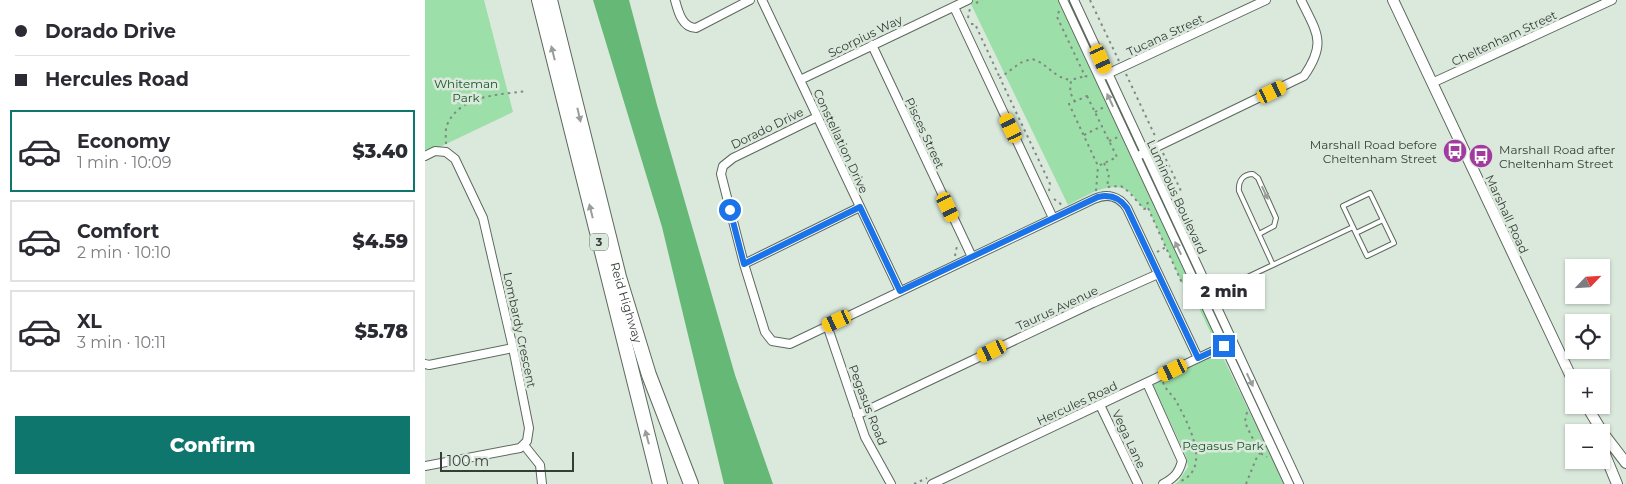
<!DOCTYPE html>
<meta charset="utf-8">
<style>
body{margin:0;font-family:Montserrat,sans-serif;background:#f7f7f7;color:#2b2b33;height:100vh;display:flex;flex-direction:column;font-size:19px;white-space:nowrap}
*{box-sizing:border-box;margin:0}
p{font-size:16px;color:#7c7c81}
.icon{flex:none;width:28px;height:28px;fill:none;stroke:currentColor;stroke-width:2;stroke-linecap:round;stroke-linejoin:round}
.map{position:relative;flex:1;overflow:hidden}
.drawer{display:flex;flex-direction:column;background:#fff;width:425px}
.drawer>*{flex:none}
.banner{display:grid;align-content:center;height:110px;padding:0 15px;background:#fff}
.needle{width:32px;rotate:65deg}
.fabs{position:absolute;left:1140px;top:259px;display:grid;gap:10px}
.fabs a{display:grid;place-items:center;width:45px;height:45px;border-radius:0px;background:#fff;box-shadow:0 1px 4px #0004;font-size:25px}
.scale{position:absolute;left:15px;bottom:12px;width:134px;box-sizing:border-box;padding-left:5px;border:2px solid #363c37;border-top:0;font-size:14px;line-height:18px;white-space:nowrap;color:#363c37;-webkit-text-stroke:4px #dbe9dd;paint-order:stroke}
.end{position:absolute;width:22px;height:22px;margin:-11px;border:6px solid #1a73e8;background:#fff;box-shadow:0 0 0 2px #fff}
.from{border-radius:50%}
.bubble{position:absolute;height:35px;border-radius:0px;background:#fff;box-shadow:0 1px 4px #0004;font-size:16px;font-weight:800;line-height:35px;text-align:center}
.car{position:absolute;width:15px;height:30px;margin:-15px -8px;border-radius:6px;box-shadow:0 0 4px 1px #0007;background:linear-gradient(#f5c518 24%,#345 0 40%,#f5c518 0 76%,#345 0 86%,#f5c518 0)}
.banner b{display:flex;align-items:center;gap:18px;height:48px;font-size:19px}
.banner b+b{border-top:1px solid #e1e1e2}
.banner i{width:12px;height:12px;background:#2b2b33}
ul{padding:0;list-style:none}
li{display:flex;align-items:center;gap:15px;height:82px;margin:0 10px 8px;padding:0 5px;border:2px solid #e1e1e2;border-radius:0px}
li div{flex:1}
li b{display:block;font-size:19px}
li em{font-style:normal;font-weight:800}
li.on{border-color:#0f766e}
li>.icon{width:45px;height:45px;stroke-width:1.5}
.action{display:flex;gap:10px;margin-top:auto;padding:10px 15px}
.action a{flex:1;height:58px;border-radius:0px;background:#0f766e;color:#fff;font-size:20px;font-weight:800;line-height:58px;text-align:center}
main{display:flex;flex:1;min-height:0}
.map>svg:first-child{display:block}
.green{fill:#9cdfa8}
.forest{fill:#66b877}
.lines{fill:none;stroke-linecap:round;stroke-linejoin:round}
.lane-casing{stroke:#5c695e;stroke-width:6}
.street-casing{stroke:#5c695e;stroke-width:10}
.secondary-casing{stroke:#5c695e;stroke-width:12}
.highway-casing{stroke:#5c695e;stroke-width:16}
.path{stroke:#808a82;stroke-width:2;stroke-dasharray:2.5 4;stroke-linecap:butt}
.lane{stroke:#fff;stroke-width:4}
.street{stroke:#fff;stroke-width:8}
.secondary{stroke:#fff;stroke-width:10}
.highway{stroke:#fff;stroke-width:14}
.oneway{fill:#9a9e9b}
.route{stroke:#1a73e8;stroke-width:6}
.labels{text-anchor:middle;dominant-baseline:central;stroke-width:5;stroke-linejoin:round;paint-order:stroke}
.shield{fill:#dbe9dd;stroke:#687069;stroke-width:1}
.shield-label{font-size:11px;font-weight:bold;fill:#363c37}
.street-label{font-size:12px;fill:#363c37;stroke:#dbe9dd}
.park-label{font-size:12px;fill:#195429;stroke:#dbe9dd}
.poi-label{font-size:12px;fill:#363c37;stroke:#dbe9dd;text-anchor:end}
</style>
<main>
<section class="drawer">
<div class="banner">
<b><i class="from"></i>Dorado Drive</b>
<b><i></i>Hercules Road</b>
</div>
<ul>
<li class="on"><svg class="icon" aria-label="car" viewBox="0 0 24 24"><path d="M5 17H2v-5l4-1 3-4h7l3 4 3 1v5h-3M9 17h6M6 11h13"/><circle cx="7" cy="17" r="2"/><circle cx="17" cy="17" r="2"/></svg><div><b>Economy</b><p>1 min · 10:09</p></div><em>$3.40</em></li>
<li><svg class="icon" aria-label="car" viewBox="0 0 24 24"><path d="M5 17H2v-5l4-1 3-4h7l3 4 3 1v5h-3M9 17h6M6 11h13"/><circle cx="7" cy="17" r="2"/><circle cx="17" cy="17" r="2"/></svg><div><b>Comfort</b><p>2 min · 10:10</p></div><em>$4.59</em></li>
<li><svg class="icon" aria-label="car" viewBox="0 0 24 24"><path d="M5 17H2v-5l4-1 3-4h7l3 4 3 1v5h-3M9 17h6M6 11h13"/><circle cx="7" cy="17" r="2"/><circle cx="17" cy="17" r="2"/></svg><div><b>XL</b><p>3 min · 10:11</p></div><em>$5.78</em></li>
</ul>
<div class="action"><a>Confirm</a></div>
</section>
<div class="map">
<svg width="1201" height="484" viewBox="0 0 1201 484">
<rect width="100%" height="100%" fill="#dbe9dd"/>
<path class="green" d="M 0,0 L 59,0 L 88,112 L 0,154 Z
M 544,0 L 638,0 L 796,340 L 790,342 L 763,285 L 757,283 L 723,208 L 719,209 C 714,204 709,195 703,191 C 685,179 660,197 643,205 Z
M 795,351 L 859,484 L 750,484 L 753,482 L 763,467 L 761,456 L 728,385 Z"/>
<path class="forest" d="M 168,0 L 204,0 L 232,105 L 310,375 L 348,484 L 299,484 L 237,227 Z"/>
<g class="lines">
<g class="lane-casing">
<path id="lane" d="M 931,233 L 958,220
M 834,234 L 849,226 L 851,218 L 833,178 L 828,174 C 818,174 813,181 814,191 L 848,265
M 776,299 L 928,227 L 918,206 L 945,193 L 969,243 L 942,256 L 928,227"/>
</g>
<g class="street-casing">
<path id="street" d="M 250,0 C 253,11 257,28 271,28 L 325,0
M 337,0 L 475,291
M 638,0 L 864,484
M 649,0 L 874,484
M 529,7 L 628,218
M 447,45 L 547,257
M 680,75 L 841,0
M 375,80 L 543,0
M 1007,83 L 1187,0
M 392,117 L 308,158 L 298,166 L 296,174 L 319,264 L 340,332 L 347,341 L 365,344 L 669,199 C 682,193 694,196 702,208 L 773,358
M 715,155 L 879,76 C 902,43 892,33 876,0
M 0,156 L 10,151 L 21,152 L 30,159 L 58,218 L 88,348 L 104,428 L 102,441 L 95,448 L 0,466
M 319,264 L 435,207
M 404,331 L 440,437 L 466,484
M 0,364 L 4,365 L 88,348
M 722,383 L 757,461 C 754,473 749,478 738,484
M 675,405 L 713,484
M 432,415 L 668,303 L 733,274
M 99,445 L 115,465 L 117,484
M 507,484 L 803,344"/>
</g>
<g class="secondary-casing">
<path id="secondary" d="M 968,0 L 1149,383
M 1161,405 L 1178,433 L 1201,463
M 1176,445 L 1192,484"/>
</g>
<g class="highway-casing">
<g id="highway">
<path d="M 114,0 L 235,484"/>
<path id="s1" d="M 125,0 L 194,277 L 224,375 L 266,484"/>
</g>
</g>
<path class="path" d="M 665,0 L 694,61
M 551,3 L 557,0
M 634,11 L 632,17 L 660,76 L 665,77
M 543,18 L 545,8
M 546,24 L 550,24 L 575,78
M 701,74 L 731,138
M 662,96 L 692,157 L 673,166 L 644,104 Z
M 650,102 L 645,92 L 646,80 L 660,76
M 670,112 L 679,107
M 659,135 L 677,126
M 684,141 L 693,137
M 21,144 C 21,138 20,130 22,125 C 35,95 73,95 101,91
M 738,153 L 757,193
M 679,163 L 684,174 L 682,187 L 696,186 L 704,192 L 719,209 L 723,208
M 624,191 L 625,184 L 575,78 L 595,63 L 606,59 C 622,62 628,78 646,80
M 671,191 L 673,166
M 629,199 L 637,205
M 723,202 L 722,205 L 723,208 L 757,283 L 763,285
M 732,252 L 741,247
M 530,256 L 532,246
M 738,382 C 741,391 747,394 751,401 C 763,423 787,467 756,481
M 822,412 L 820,421 L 822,427 L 835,453 L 842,457
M 489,484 L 502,478
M 821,484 L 831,459 L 835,453"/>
<use href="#lane" class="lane"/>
<use href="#street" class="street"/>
<use href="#secondary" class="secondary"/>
<use href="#highway" class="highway"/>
</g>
<defs><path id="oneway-solid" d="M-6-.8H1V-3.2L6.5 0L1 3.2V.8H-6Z" transform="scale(1.25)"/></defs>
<g class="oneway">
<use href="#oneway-solid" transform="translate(128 53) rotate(-104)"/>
<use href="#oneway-solid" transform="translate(685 100) rotate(-115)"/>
<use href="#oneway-solid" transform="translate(154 115) rotate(77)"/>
<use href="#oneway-solid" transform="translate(840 193) rotate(65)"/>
<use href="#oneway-solid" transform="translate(166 211) rotate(-104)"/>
<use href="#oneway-solid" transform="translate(753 248) rotate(-115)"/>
<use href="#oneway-solid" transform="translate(825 380) rotate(65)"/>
<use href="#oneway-solid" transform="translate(222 437) rotate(-105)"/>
</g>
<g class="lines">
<path class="route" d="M 305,210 L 319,264 L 435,207 L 475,291 L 673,197 C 685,194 695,198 702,208 L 773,358 L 799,346"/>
</g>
<defs>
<g id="bus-disc" transform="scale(1.25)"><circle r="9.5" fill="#a23b9f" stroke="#dbe9dd"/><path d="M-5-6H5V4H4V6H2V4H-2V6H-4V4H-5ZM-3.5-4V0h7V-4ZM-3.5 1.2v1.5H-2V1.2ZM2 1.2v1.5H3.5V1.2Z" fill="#fff"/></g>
</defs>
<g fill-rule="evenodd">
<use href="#bus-disc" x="1030" y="151"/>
<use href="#bus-disc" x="1056" y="156"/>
</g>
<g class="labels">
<rect class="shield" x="165" y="233.5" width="18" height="17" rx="4"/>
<g class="shield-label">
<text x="174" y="242">3</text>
</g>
<g class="street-label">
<text transform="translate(740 35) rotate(-25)">Tucana Street</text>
<text transform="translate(440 36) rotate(-26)">Scorpius Way</text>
<text transform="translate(1079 38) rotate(-25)">Cheltenham Street</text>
<text transform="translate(342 128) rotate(-26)">Dorado Drive</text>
<text transform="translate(500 133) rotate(65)">Pisces Street</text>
<text transform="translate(416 141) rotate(65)">Constellation Drive</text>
<text transform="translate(752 197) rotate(65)">Luminous Boulevard</text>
<text transform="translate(1082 214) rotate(65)">Marshall Road</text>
<text stroke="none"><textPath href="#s1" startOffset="312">Reid Highway</textPath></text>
<text transform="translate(632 308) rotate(-25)">Taurus Avenue</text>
<text transform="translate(95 330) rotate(78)">Lombardy Crescent</text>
<text transform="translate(652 403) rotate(-25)">Hercules Road</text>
<text transform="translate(443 405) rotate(69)">Pegasus Road</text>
<text transform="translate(704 439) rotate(65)">Vega Lane</text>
</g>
<g class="park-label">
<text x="41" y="83">Whiteman<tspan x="41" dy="14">Park</tspan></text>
<text x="798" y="445">Pegasus Park</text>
</g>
<g class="poi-label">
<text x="1012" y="144">Marshall Road before<tspan x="1012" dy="14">Cheltenham Street</tspan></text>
<text x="1074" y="149" text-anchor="start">Marshall Road after<tspan x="1074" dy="14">Cheltenham Street</tspan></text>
</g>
</g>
</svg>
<div class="fabs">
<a><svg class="needle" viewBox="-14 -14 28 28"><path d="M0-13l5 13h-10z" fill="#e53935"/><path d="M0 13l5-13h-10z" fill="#7c7c81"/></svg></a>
<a><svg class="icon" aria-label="locate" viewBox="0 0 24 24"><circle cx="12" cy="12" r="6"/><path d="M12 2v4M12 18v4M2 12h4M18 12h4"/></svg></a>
<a>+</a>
<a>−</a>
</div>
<div class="scale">100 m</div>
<i class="end from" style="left:305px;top:210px"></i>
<i class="end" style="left:799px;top:346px"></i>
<div class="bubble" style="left:758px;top:274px;width:82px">2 min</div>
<i class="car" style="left:676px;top:59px;rotate:156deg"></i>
<i class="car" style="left:847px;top:92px;rotate:64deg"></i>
<i class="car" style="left:586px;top:128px;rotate:335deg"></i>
<i class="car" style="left:523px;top:207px;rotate:155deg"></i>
<i class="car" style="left:412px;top:321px;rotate:245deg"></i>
<i class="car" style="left:567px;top:351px;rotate:244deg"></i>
<i class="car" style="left:748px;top:370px;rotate:244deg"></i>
</div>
</main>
